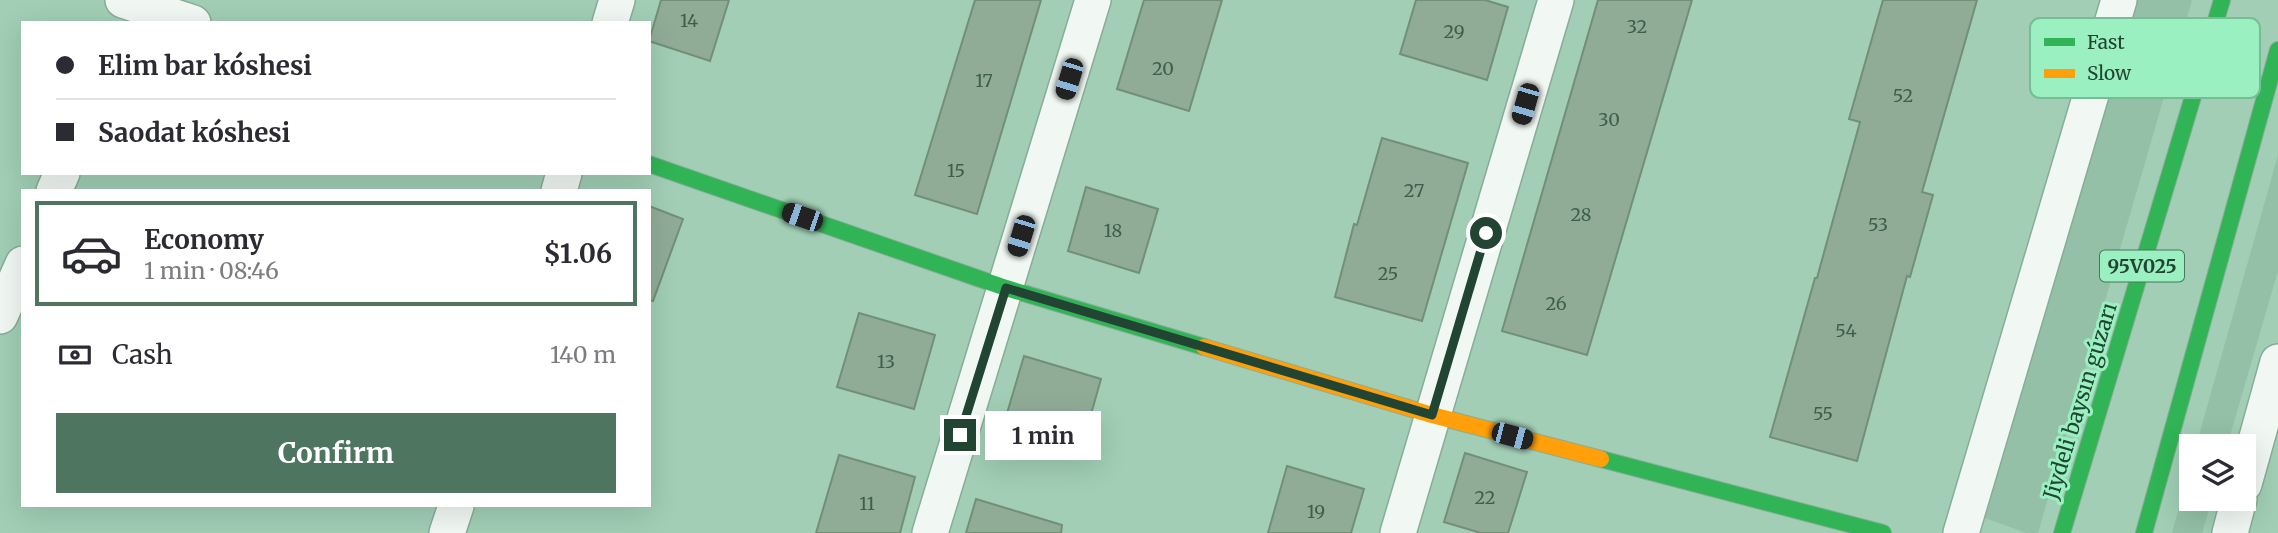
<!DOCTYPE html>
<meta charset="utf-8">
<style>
body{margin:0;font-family:Merriweather,serif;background:#f2f2f3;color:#2b2b33;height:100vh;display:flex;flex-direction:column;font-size:26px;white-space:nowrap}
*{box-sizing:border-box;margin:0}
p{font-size:23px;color:#7c7c81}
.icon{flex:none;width:38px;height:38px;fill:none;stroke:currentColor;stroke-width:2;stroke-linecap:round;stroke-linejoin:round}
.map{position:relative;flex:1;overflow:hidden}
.drawer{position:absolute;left:21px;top:189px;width:630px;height:318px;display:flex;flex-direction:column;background:#fff;border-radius:0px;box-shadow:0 7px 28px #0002}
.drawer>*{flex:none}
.banner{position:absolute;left:21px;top:21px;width:630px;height:154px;border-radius:0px;box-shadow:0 7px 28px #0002;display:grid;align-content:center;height:154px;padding:0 35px;background:#fff}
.controls{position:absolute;left:2179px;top:434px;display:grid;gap:14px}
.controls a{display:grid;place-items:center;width:77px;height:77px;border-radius:0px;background:#fff;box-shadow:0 7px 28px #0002;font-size:35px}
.end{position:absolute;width:32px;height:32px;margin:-16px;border:9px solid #214532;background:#fff;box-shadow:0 0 0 4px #fff}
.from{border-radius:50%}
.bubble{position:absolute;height:49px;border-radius:0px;background:#fff;box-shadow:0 7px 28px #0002;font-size:23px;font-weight:700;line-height:49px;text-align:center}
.car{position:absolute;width:21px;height:42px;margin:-21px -10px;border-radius:9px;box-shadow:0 0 5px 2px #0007;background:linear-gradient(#222 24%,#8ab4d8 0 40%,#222 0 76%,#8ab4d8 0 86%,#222 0)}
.banner b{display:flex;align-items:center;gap:24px;height:66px;font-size:26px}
.banner b+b{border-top:2px solid #e1e1e2}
.banner i{width:18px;height:18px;background:#2b2b33}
ul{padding:12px 0 0;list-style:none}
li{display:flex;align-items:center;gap:21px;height:105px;margin:0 14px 10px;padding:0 21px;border:4px solid #e1e1e2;border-radius:0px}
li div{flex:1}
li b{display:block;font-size:26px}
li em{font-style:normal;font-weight:700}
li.on{border-color:#4e7560}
li>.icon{width:63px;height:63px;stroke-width:1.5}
.pay{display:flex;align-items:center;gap:18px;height:77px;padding:0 35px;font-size:26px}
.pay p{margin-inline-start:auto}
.primary-button{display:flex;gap:14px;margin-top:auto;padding:14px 35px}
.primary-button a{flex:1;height:80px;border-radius:0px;background:#4e7560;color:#fff;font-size:28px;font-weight:700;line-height:80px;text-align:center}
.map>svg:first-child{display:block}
.green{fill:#94c0a7}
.building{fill:#90ac97;stroke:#728f77;stroke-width:2}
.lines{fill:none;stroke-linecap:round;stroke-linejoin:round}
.street-casing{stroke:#88ac98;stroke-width:38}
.fast-casing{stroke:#88ac98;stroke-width:18}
.slow-casing{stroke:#88ac98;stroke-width:18}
.street{stroke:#f1f8f4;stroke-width:35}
.fast{stroke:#30b455;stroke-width:16}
.slow{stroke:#ff9f0a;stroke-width:16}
.route{stroke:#214532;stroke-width:9}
.labels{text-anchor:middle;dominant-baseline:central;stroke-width:6;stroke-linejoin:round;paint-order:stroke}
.number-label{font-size:18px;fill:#3d5f4b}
.shield{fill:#9af0c0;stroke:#45785d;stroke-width:2}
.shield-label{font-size:19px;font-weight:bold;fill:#214532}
.street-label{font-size:21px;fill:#214532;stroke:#9af0c0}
.key{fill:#9af0c0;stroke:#76bd95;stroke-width:2}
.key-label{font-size:19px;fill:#214532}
</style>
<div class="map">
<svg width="2278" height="533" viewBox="0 0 2278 533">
<rect width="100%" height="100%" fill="#a1ceb5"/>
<path class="green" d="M 2136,0 L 2192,0 L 2038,533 L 2026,533 L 1985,518 Z
M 2278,155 L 2278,271 L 2227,446 L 2196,446 Z
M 2191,463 L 2191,499 L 2212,499 L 2202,533 L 2172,533 Z"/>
<path class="building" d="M 661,0 L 729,0 L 710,61 L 649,41 Z
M 975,0 L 1041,0 L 977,214 L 915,195 Z
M 1144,0 L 1222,0 L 1189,111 L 1117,89 Z
M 1416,0 L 1485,0 L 1508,7 L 1487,80 L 1400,54 Z
M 1598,0 L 1692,0 L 1587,355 L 1502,331 Z
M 1883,0 L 1977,0 L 1922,192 L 1933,195 L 1910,277 L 1907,276 L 1857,461 L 1770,437 L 1815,278 L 1817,278 L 1860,122 L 1849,119 Z
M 1382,138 L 1468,163 L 1422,321 L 1335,297 L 1354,224 L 1357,225 Z
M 1086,187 L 1158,209 L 1139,273 L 1068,251 Z
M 649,206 L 683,219 L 653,301 L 649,300 Z
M 859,313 L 935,335 L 914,409 L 837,387 Z
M 1024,356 L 1101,379 L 1080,453 L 1002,430 Z
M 1465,453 L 1527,472 L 1508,533 L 1481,533 L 1444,522 Z
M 839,455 L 915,477 L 900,533 L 816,533 Z
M 1287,466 L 1364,489 L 1351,533 L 1268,533 Z
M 976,499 L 1062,525 L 1061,533 L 966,533 Z"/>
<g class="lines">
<g class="street-casing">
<path id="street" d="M 123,0 L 193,23
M 610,23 L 617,0
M 54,191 L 62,173
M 559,191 L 564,173
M 0,316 L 23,264
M 2244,484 L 2278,362
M 447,533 L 456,506
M 930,533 L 1093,0
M 1398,533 L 1556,0
M 1961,533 L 2119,0
M 2230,533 L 2239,499"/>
</g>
<g class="fast-casing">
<path id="fast" d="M 649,164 L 1006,288 L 1204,347
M 1601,459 L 1883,533
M 2062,533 L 2222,0
M 2144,533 L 2278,50"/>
</g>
<g class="slow-casing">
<path id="slow" d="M 1204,347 L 1432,415 L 1601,459"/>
</g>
<use href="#street" class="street"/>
<use href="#fast" class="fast"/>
<use href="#slow" class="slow"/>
</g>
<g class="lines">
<path class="route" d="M 960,435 L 1006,288 L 1432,415 L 1486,233"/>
</g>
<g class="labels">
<g class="number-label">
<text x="689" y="20">14</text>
<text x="1637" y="26">32</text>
<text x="1454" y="31">29</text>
<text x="1163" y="68">20</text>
<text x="984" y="80">17</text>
<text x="1903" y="95">52</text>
<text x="1609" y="119">30</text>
<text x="956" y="170">15</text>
<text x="1414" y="190">27</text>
<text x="1581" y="214">28</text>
<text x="1878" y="224">53</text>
<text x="1113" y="230">18</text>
<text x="1388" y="273">25</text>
<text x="1556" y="303">26</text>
<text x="1846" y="330">54</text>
<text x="886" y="361">13</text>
<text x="1823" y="413">55</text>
<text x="1485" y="497">22</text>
<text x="867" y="503">11</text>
<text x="1316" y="511">19</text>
</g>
<rect class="shield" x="2100" y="250.5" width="84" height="31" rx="5"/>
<g class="shield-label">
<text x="2142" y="266">95V025</text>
</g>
<g class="street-label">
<text transform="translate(2080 401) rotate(-73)">Jiydeli baysın gúzarı</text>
</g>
</g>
<rect x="2030" y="18" width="230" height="80" rx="10" class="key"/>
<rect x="2044" y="38" width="31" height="8" fill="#30b455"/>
<rect x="2044" y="69" width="31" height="9" fill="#ff9f0a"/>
<g class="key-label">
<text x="2087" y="49">Fast</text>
<text x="2087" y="80">Slow</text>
</g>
</svg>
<div class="controls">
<a><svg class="icon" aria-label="layers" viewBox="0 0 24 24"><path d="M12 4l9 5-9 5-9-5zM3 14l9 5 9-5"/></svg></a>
</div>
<i class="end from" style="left:1486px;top:233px"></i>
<i class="end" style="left:960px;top:435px"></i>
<div class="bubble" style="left:985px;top:411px;width:116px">1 min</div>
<i class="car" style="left:1069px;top:79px;rotate:197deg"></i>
<i class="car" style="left:1525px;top:104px;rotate:196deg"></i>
<i class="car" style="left:802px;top:217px;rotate:289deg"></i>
<i class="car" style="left:1021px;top:236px;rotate:197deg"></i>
<i class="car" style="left:1512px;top:436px;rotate:105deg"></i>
<div class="banner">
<b><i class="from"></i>Elim bar kóshesi</b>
<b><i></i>Saodat kóshesi</b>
</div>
<section class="drawer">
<ul>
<li class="on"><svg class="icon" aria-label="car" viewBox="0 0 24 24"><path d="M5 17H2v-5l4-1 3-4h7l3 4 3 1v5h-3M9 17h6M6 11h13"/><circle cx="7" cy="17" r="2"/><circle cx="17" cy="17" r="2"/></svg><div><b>Economy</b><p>1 min · 08:46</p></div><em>$1.06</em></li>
</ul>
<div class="pay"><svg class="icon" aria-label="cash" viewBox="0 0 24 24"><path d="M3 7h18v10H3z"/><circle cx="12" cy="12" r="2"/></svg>Cash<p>140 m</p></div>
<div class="primary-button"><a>Confirm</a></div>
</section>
</div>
